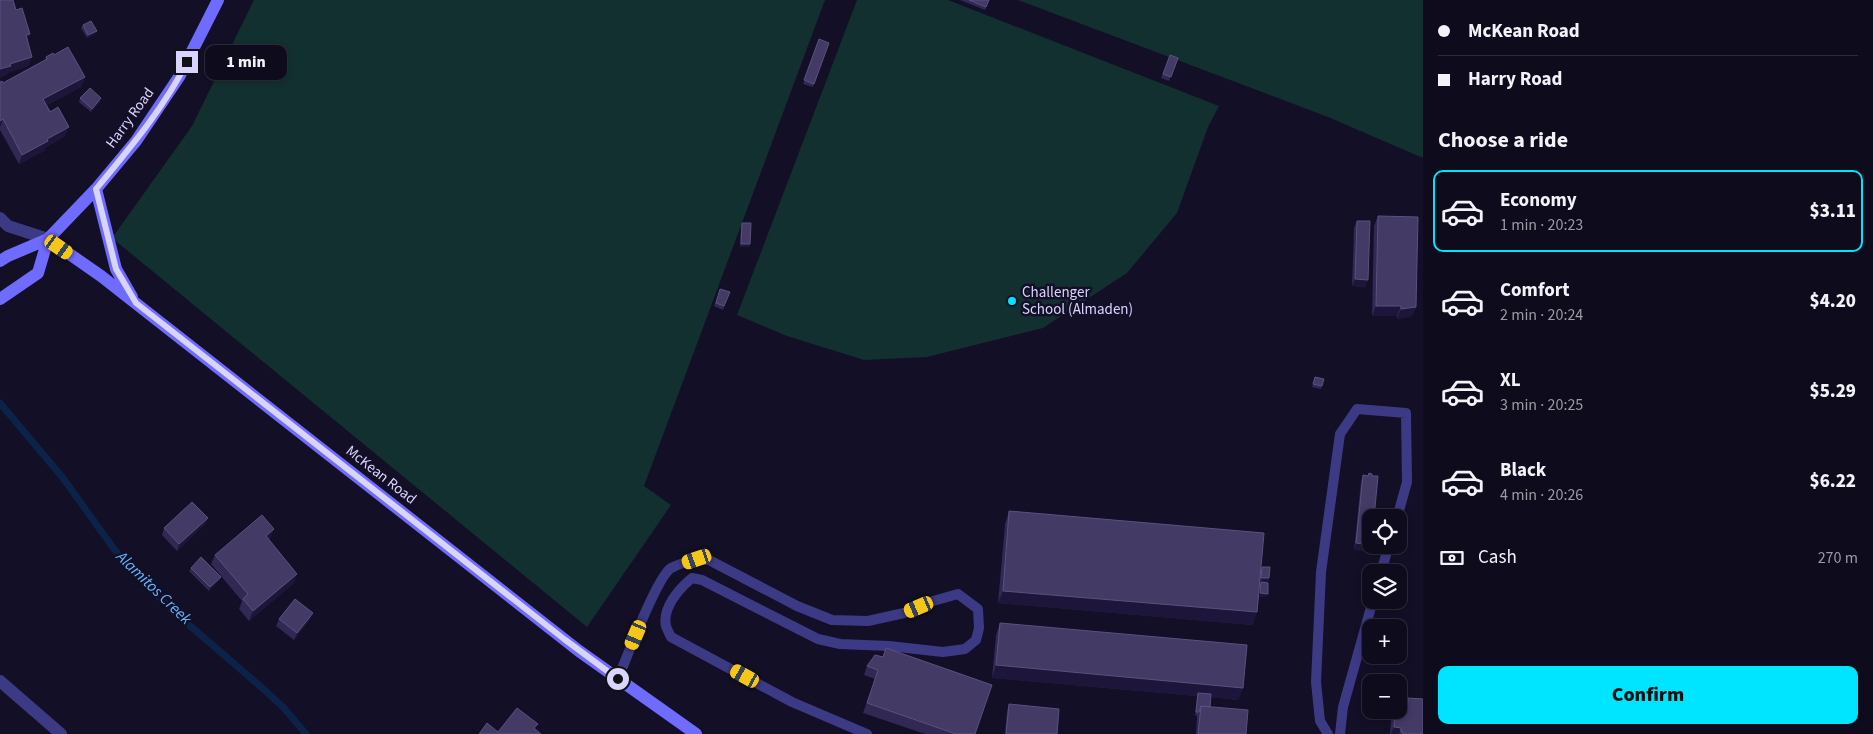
<!DOCTYPE html>
<meta charset="utf-8">
<style>
body{margin:0;font-family:"Source Sans 3",sans-serif;background:#171425;color:#f1f3f6;height:100vh;display:flex;flex-direction:column;font-size:19px;white-space:nowrap}
*{box-sizing:border-box;margin:0}
p{font-size:16px;color:#9b9ba3}
.icon{flex:none;width:28px;height:28px;fill:none;stroke:currentColor;stroke-width:2;stroke-linecap:round;stroke-linejoin:round}
.map{position:relative;flex:1;overflow:hidden}
.panel{display:flex;flex-direction:column;background:#0e0b1c;width:450px}
.panel>*{flex:none}
.hud{display:grid;align-content:center;height:110px;padding:0 15px;background:#0e0b1c}
.fabs{position:absolute;left:1362px;top:509px;display:grid;gap:10px}
.fabs a{display:grid;place-items:center;width:45px;height:45px;border-radius:10px;background:#0e0b1c;box-shadow:0 2px 8px #0003,0 0 0 1px #2e2b3b;font-size:25px}
.end{position:absolute;width:22px;height:22px;margin:-11px;border:6px solid #d9d4ff;background:#111;box-shadow:0 0 0 2px #111}
.from{border-radius:50%}
.bubble{position:absolute;height:35px;border-radius:10px;background:#0e0b1c;box-shadow:0 2px 8px #0003,0 0 0 1px #2e2b3b;font-size:16px;font-weight:800;line-height:35px;text-align:center}
.car{position:absolute;width:15px;height:30px;margin:-15px -8px;border-radius:6px;box-shadow:0 0 4px 1px #0007;background:linear-gradient(#f5c518 24%,#345 0 40%,#f5c518 0 76%,#345 0 86%,#f5c518 0)}
.hud b{display:flex;align-items:center;gap:18px;height:48px;font-size:19px}
.hud b+b{border-top:1px solid #2e2b3b}
.hud i{width:12px;height:12px;background:#f1f3f6}
ul{padding:0;list-style:none}
li{display:flex;align-items:center;gap:15px;height:82px;margin:0 10px 8px;padding:0 5px;border:2px solid transparent;border-radius:10px}
li div{flex:1}
li b{display:block;font-size:19px}
li em{font-style:normal;font-weight:800}
li.selected{border-color:#00e5ff}
li>.icon{width:45px;height:45px;stroke-width:1.5}
h2{padding:0 15px;font-size:22px;line-height:60px}
.pay{display:flex;align-items:center;gap:12px;height:55px;padding:0 15px;font-size:19px}
.pay p{margin-inline-start:auto}
.cta{display:flex;gap:10px;margin-top:auto;padding:10px 15px}
.cta a{flex:1;height:58px;border-radius:10px;background:#00e5ff;color:#111;font-size:20px;font-weight:800;line-height:58px;text-align:center}
main{display:flex;flex:1;min-height:0}
.map>svg:first-child{display:block}
.green{fill:#12302f}
.lines{fill:none;stroke-linecap:round;stroke-linejoin:round}
.stream{stroke:#0c2248;stroke-width:7}
.lane{stroke:#3d3a85;stroke-width:10}
.street{stroke:#3d3a85;stroke-width:12}
.secondary{stroke:#6f6bff;stroke-width:12}
.wall{fill:#312854}
.shaded-wall{fill:#1d163a}
.building{fill:#433a66;stroke:#5a527e}
.route{stroke:#d9d4ff;stroke-width:6}
.poi-dot{fill:#00e5ff;stroke:#130f26;stroke-width:2}
.labels{text-anchor:middle;dominant-baseline:central;stroke-width:5;stroke-linejoin:round;paint-order:stroke}
.street-label{font-size:15px;fill:#d9d4ff;stroke:#130f26}
.poi-label{font-size:15px;fill:#d9d4ff;stroke:#130f26;text-anchor:start}
.water-label{font-size:16px;font-style:italic;fill:#62b6ff;stroke:#130f26}
</style>
<main>
<div class="map">
<svg width="1423" height="734" viewBox="0 0 1423 734">
<rect width="100%" height="100%" fill="#130f26"/>
<path class="green" d="M 254,0 L 825,0 L 644,486 L 671,505 L 587,627 L 112,238 L 192,126 Z
M 857,0 L 948,0 L 1219,106 L 1208,127 L 1177,213 L 1127,273 L 1043,328 L 927,357 L 864,360 L 787,336 L 737,315 Z
M 1018,0 L 1423,0 L 1423,158 L 1328,117 Z"/>
<g class="lines">
<path class="stream" d="M 0,403 L 63,478 L 114,549 L 142,581 L 180,617 L 260,686 L 283,707 L 306,734"/>
<path class="lane" d="M 1381,572 L 1389,545
M 618,679 C 626,659 657,577 671,568 C 682,562 697,559 709,560 L 797,606 L 832,620 L 868,621 L 904,613 L 933,601 L 958,594 L 978,609 L 979,628 L 976,640 L 965,649 L 943,652 L 889,646 L 840,644 L 818,639 L 702,580 L 692,578 C 680,588 662,607 666,626 C 667,629 669,633 671,637 L 792,702 L 867,734
M 1328,734 L 1320,721 L 1316,682 L 1321,572 L 1340,434 L 1357,409 L 1406,413 L 1407,482 L 1397,518
M 1340,734 L 1343,707 L 1373,600"/>
<path class="street" d="M 0,218 L 8,226 L 48,239
M 0,681 L 61,734"/>
<path class="secondary" d="M 96,189 L 116,269 L 132,297
M 48,239 L 101,276 L 579,651 L 696,734
M 0,261 L 8,256 L 48,239 L 96,189 L 136,141 L 179,77 L 218,0
M 0,299 L 38,273 L 48,239"/>
</g>
<path class="wall" d="M 960,0 L 989,0 L 985,10 Z
M 83,25 L 97,31 L 95,34 L 87,38 L 81,28 Z
M 819,39 L 829,43 L 813,87 L 803,84 Z
M 54,55 L 85,77 L 81,87 L 47,105 L 65,136 L 46,147 L 44,151 L 19,164 L 0,130 L 0,82 L 3,83 L 45,60 L 46,57 Z
M 1170,55 L 1178,58 L 1169,81 L 1161,78 Z
M 80,98 L 100,102 L 91,112 L 79,102 Z
M 1378,216 L 1416,307 L 1412,316 L 1397,319 L 1397,316 L 1372,316 L 1374,226 Z
M 1357,221 L 1368,280 L 1365,287 L 1352,286 L 1354,228 Z
M 742,223 L 750,244 L 749,247 L 740,247 L 741,226 Z
M 720,289 L 730,292 L 723,310 L 714,306 Z
M 1315,377 L 1322,386 L 1321,389 L 1312,387 Z
M 1369,473 L 1372,476 L 1371,545 L 1368,551 L 1354,550 L 1361,482 L 1363,475 L 1368,476 Z
M 1009,511 L 1261,570 L 1262,567 L 1269,578 L 1268,582 L 1260,581 L 1253,625 L 998,603 L 1005,524 Z
M 205,524 L 177,551 L 162,535 L 164,528 Z
M 270,539 L 269,540 L 294,583 L 249,621 L 239,609 L 242,601 L 211,564 L 215,555 Z
M 191,568 L 221,577 L 219,580 L 209,591 L 189,571 Z
M 279,619 L 310,619 L 294,640 L 276,626 Z
M 1000,623 L 1243,688 L 1238,700 L 1211,697 L 1210,707 L 1246,734 L 1196,734 L 1197,716 L 1195,715 L 1197,696 L 992,678 L 996,635 Z
M 883,657 L 975,734 L 925,734 L 863,713 L 875,679 L 864,675 L 867,666 Z
M 1408,698 L 1423,734 L 1390,734 L 1392,710 L 1399,710 L 1407,702 Z
M 1009,704 L 1057,734 L 1005,734 L 1007,711 Z"/>
<path class="shaded-wall" d="M 97,31 L 95,34 L 87,38 L 88,35 Z
M 30,34 L 27,44 L 26,35 Z
M 32,57 L 29,66 L 8,73 L 7,75 L 0,78 L 0,69 L 10,64 Z
M 85,77 L 81,87 L 40,109 L 43,99 Z
M 101,98 L 100,102 L 91,112 L 92,109 Z
M 3,119 L 0,127 L 0,121 Z
M 69,127 L 65,136 L 46,147 L 44,151 L 19,164 L 22,155 L 47,139 Z
M 741,244 L 750,244 L 749,247 L 740,247 Z
M 1355,279 L 1368,280 L 1365,287 L 1352,286 Z
M 1376,306 L 1401,306 L 1397,316 L 1372,316 Z
M 1416,307 L 1412,316 L 1397,319 L 1401,309 Z
M 208,518 L 205,524 L 177,551 L 179,544 Z
M 274,529 L 270,539 L 262,546 L 266,536 Z
M 1356,543 L 1371,545 L 1368,551 L 1354,550 Z
M 297,574 L 294,583 L 249,621 L 253,611 Z
M 221,577 L 219,580 L 209,591 L 210,587 Z
M 1261,578 L 1269,578 L 1268,582 L 1260,581 Z
M 1003,591 L 1257,612 L 1253,625 L 998,603 Z
M 1260,593 L 1268,594 L 1266,597 L 1259,597 Z
M 313,613 L 310,619 L 294,640 L 297,633 Z
M 996,665 L 1243,688 L 1238,700 L 1198,696 L 1198,693 L 1197,696 L 992,678 Z
M 1394,727 L 1401,728 L 1399,734 L 1391,734 Z"/>
<path class="building" d="M 0,0 L 13,0 L 16,10 L 22,8 L 30,34 L 26,35 L 32,57 L 10,64 L 11,66 L 0,69 Z
M 969,0 L 989,0 L 986,7 Z
M 91,21 L 97,31 L 88,35 L 83,25 Z
M 819,39 L 829,43 L 814,84 L 804,80 Z
M 68,47 L 85,77 L 43,99 L 50,112 L 58,107 L 69,127 L 47,139 L 48,141 L 22,155 L 3,119 L 0,121 L 0,82 L 2,81 L 3,83 L 47,59 L 46,57 L 53,53 L 54,55 Z
M 1170,55 L 1178,58 L 1171,77 L 1163,74 Z
M 90,88 L 101,98 L 92,109 L 80,98 Z
M 1378,216 L 1418,217 L 1416,307 L 1401,309 L 1401,306 L 1376,306 Z
M 1357,221 L 1370,221 L 1368,280 L 1355,279 Z
M 742,223 L 751,223 L 750,244 L 741,244 Z
M 720,289 L 730,292 L 724,306 L 716,303 Z
M 1315,377 L 1324,379 L 1322,386 L 1313,384 Z
M 1369,473 L 1372,474 L 1372,476 L 1378,476 L 1374,518 L 1371,518 L 1371,545 L 1356,543 L 1363,475 L 1368,476 Z
M 192,502 L 208,518 L 179,544 L 164,528 Z
M 1009,511 L 1264,533 L 1257,612 L 1003,591 Z
M 262,515 L 274,529 L 266,536 L 297,574 L 253,611 L 243,599 L 248,594 L 215,555 Z
M 201,557 L 221,577 L 210,587 L 191,568 Z
M 1262,567 L 1270,567 L 1269,578 L 1261,578 Z
M 1261,582 L 1268,583 L 1268,594 L 1260,593 Z
M 295,599 L 313,613 L 297,633 L 279,619 Z
M 1000,623 L 1247,645 L 1243,688 L 996,665 Z
M 886,648 L 992,685 L 975,734 L 956,734 L 867,703 L 878,670 L 867,666 L 875,655 L 883,657 Z
M 1198,693 L 1211,694 L 1210,707 L 1201,706 L 1199,712 L 1196,712 Z
M 1408,698 L 1423,699 L 1423,734 L 1403,734 L 1403,732 L 1401,732 L 1401,728 L 1394,727 L 1395,710 L 1399,710 L 1399,701 L 1408,702 Z
M 1009,704 L 1059,709 L 1057,734 L 1006,734 Z
M 1201,706 L 1248,710 L 1246,734 L 1198,734 Z
M 517,708 L 538,724 L 534,728 L 541,734 L 479,734 L 487,723 L 498,732 Z"/>
<g class="lines">
<path class="route" d="M 187,62 C 164,108 129,149 96,189 L 116,269 L 136,303 L 564,639 L 618,679"/>
</g>
<circle class="poi-dot" cx="1012" cy="301" r="5"/>
<g class="labels">
<g class="street-label">
<text transform="translate(130 118) rotate(-54)">Harry Road</text>
<text transform="translate(381 475) rotate(38)">McKean Road</text>
</g>
<g class="poi-label">
<text x="1022" y="292">Challenger<tspan x="1022" dy="17">School (Almaden)</tspan></text>
</g>
<g class="water-label">
<text transform="translate(154 588) rotate(44)">Alamitos Creek</text>
</g>
</g>
</svg>
<div class="fabs">
<a><svg class="icon" aria-label="locate" viewBox="0 0 24 24"><circle cx="12" cy="12" r="6"/><path d="M12 2v4M12 18v4M2 12h4M18 12h4"/></svg></a>
<a><svg class="icon" aria-label="layers" viewBox="0 0 24 24"><path d="M12 4l9 5-9 5-9-5zM3 14l9 5 9-5"/></svg></a>
<a>+</a>
<a>−</a>
</div>
<i class="end from" style="left:618px;top:679px"></i>
<i class="end" style="left:187px;top:62px"></i>
<div class="bubble" style="left:205px;top:45px;width:82px">1 min</div>
<i class="car" style="left:59px;top:247px;rotate:125deg"></i>
<i class="car" style="left:697px;top:559px;rotate:251deg"></i>
<i class="car" style="left:919px;top:607px;rotate:247deg"></i>
<i class="car" style="left:636px;top:635px;rotate:203deg"></i>
<i class="car" style="left:745px;top:676px;rotate:299deg"></i>
</div>
<section class="panel">
<div class="hud">
<b><i class="from"></i>McKean Road</b>
<b><i></i>Harry Road</b>
</div>
<h2>Choose a ride</h2>
<ul>
<li class="selected"><svg class="icon" aria-label="car" viewBox="0 0 24 24"><path d="M5 17H2v-5l4-1 3-4h7l3 4 3 1v5h-3M9 17h6M6 11h13"/><circle cx="7" cy="17" r="2"/><circle cx="17" cy="17" r="2"/></svg><div><b>Economy</b><p>1 min · 20:23</p></div><em>$3.11</em></li>
<li><svg class="icon" aria-label="car" viewBox="0 0 24 24"><path d="M5 17H2v-5l4-1 3-4h7l3 4 3 1v5h-3M9 17h6M6 11h13"/><circle cx="7" cy="17" r="2"/><circle cx="17" cy="17" r="2"/></svg><div><b>Comfort</b><p>2 min · 20:24</p></div><em>$4.20</em></li>
<li><svg class="icon" aria-label="car" viewBox="0 0 24 24"><path d="M5 17H2v-5l4-1 3-4h7l3 4 3 1v5h-3M9 17h6M6 11h13"/><circle cx="7" cy="17" r="2"/><circle cx="17" cy="17" r="2"/></svg><div><b>XL</b><p>3 min · 20:25</p></div><em>$5.29</em></li>
<li><svg class="icon" aria-label="car" viewBox="0 0 24 24"><path d="M5 17H2v-5l4-1 3-4h7l3 4 3 1v5h-3M9 17h6M6 11h13"/><circle cx="7" cy="17" r="2"/><circle cx="17" cy="17" r="2"/></svg><div><b>Black</b><p>4 min · 20:26</p></div><em>$6.22</em></li>
</ul>
<div class="pay"><svg class="icon" aria-label="cash" viewBox="0 0 24 24"><path d="M3 7h18v10H3z"/><circle cx="12" cy="12" r="2"/></svg>Cash<p>270 m</p></div>
<div class="cta"><a>Confirm</a></div>
</section>
</main>
